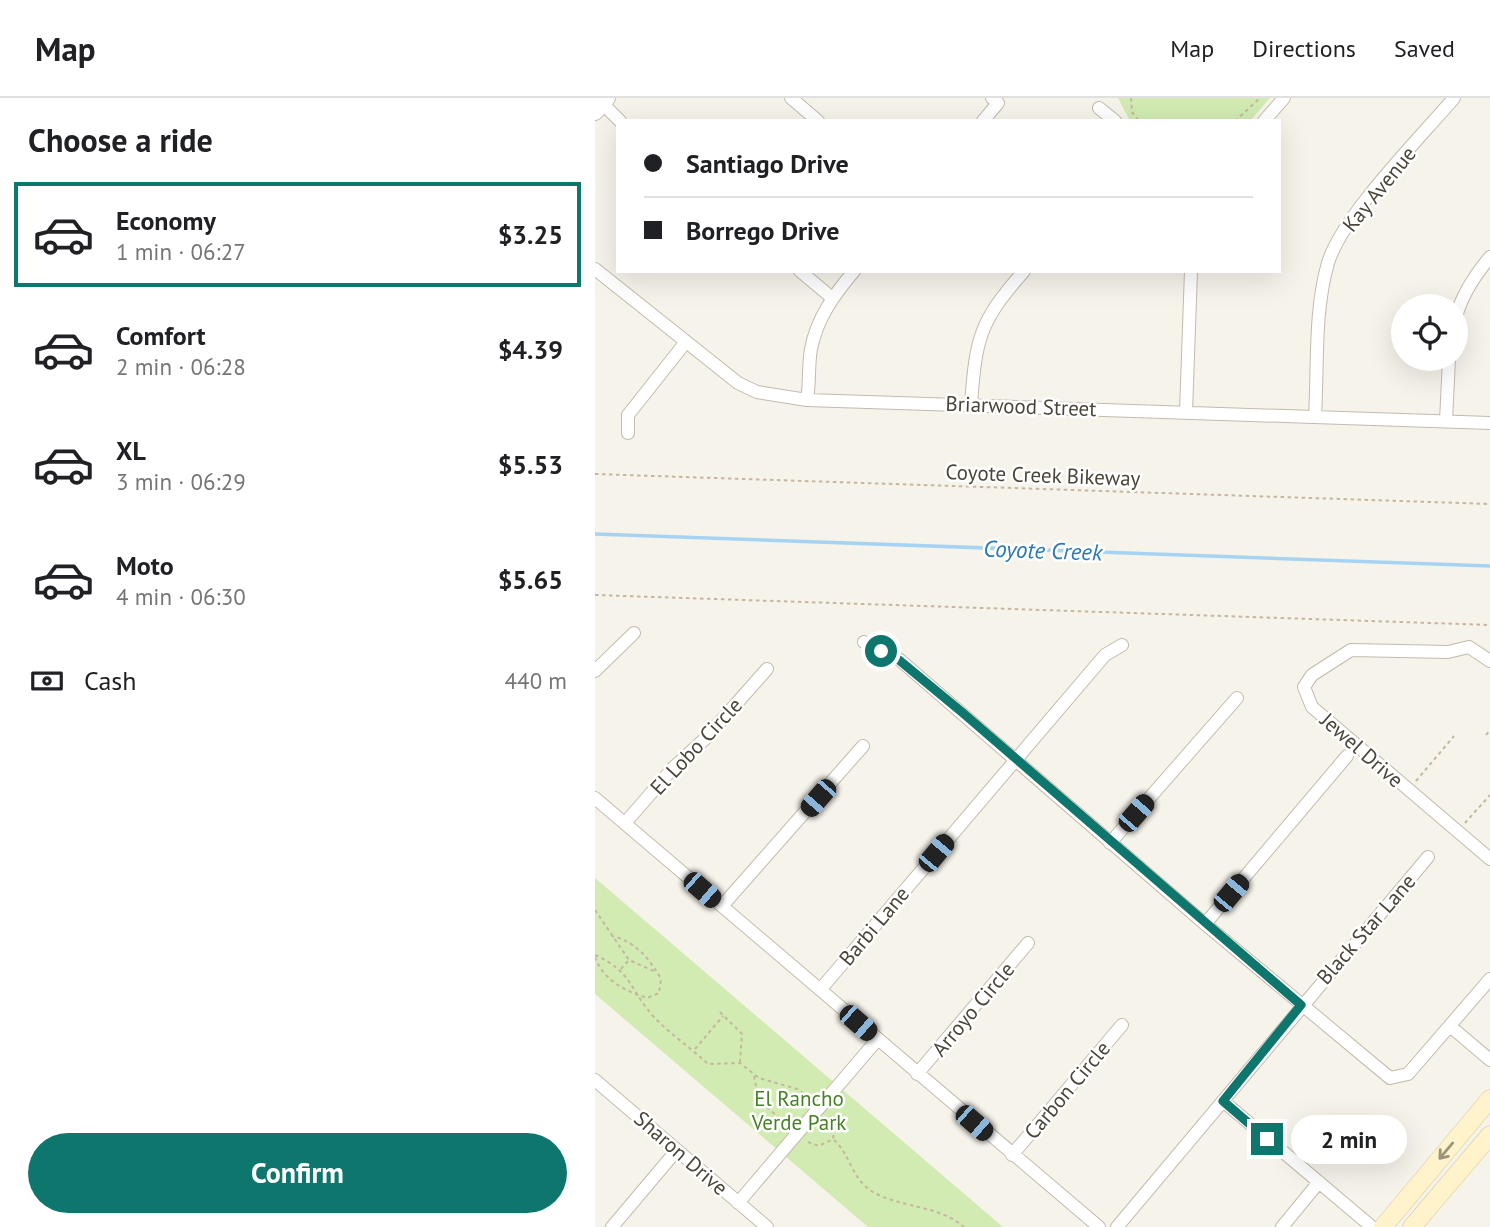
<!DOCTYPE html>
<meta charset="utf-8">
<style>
body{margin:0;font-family:"PT Sans",sans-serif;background:#f6f6f6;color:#202124;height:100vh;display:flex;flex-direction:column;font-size:26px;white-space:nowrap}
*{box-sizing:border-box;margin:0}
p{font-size:23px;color:#757577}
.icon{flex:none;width:38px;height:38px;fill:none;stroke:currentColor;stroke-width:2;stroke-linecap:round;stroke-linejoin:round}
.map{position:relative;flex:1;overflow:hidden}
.panel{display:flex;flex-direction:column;background:#fff;width:595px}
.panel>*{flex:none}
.hud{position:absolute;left:21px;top:21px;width:665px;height:154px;border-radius:0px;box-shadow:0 7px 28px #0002;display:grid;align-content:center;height:154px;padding:0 28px;background:#fff}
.controls{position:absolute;left:796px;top:196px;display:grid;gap:14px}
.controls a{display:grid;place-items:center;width:77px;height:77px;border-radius:50%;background:#fff;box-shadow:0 7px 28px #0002;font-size:35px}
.end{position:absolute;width:32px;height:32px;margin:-16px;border:9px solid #0f766e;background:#fff;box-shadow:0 0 0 4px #fff}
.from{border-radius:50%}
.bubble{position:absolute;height:49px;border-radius:24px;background:#fff;box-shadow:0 7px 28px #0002;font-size:23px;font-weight:700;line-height:49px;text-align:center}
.car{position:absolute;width:21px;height:42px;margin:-21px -10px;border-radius:9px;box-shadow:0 0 5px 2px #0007;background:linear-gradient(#222 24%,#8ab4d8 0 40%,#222 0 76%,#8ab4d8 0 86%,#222 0)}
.hud b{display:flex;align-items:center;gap:24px;height:66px;font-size:26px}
.hud b+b{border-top:2px solid #e0e0e0}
.hud i{width:18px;height:18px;background:#202124}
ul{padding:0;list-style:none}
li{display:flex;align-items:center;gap:21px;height:105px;margin:0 14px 10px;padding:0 14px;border:4px solid transparent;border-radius:0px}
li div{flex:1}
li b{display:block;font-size:26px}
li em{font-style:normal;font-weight:700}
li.current{border-color:#0f766e}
li>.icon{width:63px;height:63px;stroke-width:1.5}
h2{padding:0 28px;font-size:32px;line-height:84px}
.pay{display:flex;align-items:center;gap:18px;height:77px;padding:0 28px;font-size:26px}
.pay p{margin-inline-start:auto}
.primary-button{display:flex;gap:14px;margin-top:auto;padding:14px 28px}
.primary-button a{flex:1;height:80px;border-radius:42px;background:#0f766e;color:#fff;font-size:28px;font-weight:700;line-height:80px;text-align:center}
header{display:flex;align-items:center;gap:42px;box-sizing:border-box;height:98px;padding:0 35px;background:#fff;border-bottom:2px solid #e0e0e0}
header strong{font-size:33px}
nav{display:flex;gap:38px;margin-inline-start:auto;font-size:24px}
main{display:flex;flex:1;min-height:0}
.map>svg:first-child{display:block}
.green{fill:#d1ebb3}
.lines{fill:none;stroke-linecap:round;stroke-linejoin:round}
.stream{stroke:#a7d3f3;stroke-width:3.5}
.minor-casing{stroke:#c2bbad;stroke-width:14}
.tertiary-casing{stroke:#c2bbad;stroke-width:18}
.secondary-casing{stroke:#d7c89a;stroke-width:19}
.path{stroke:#c4b79e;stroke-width:2;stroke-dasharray:3.5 3.5;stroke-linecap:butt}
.minor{stroke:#fff;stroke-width:12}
.tertiary{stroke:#fff;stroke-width:16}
.secondary{stroke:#fff3cc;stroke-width:18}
.oneway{stroke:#9c937b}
.route{stroke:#0f766e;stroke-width:9}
.labels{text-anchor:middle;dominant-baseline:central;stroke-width:5;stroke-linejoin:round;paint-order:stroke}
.street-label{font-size:21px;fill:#4b4438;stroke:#fff}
.park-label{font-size:21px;fill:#488028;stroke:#fff}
.water-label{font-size:23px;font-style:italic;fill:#2b78b3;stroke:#fff}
</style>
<header>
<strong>Map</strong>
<nav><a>Map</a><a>Directions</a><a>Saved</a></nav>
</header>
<main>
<section class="panel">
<h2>Choose a ride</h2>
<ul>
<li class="current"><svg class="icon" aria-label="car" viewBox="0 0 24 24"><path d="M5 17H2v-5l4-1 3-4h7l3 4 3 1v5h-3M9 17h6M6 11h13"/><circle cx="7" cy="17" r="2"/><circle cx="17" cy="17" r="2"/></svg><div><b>Economy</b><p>1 min · 06:27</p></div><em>$3.25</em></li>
<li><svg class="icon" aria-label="car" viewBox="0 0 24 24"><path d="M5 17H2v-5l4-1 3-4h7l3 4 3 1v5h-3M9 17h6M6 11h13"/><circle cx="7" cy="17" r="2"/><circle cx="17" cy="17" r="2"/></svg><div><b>Comfort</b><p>2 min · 06:28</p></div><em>$4.39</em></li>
<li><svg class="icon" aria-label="car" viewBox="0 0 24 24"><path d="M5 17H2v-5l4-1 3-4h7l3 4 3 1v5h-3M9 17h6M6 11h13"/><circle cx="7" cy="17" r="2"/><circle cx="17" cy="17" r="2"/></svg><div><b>XL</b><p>3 min · 06:29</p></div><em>$5.53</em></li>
<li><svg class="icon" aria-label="car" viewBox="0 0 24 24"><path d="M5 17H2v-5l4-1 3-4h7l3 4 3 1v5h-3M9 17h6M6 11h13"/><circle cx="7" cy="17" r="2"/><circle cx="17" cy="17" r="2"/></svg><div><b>Moto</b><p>4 min · 06:30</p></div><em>$5.65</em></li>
</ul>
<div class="pay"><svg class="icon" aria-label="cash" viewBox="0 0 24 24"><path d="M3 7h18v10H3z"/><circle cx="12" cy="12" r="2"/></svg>Cash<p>440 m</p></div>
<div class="primary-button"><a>Confirm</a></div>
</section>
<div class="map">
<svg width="895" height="1129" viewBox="0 0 895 1129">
<rect width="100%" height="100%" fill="#f6f3eb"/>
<path class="green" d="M 523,0 L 675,0 L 655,23 L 535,23 Z
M 0,780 L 408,1129 L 273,1129 L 0,896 Z"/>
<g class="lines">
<path class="stream" d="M 0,436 L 895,468"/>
<g class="minor-casing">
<path id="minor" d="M 196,0 L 223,23
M 3,1 L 25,23
M 504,10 L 520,23
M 388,23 L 403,5 L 397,0
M 669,23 L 689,0
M 0,171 L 143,285 L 162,294 L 212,302 L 895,325
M 205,173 L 236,199
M 861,219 C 867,196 880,177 895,159
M 212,302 C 215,285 213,268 216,251 C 222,220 239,197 259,173
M 376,306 C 381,240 384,224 429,173
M 591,314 L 596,173
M 720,319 C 723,268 719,213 733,165 C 747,118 825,40 859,0
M 851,323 L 854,261
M 33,335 L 33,317 L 90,245
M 269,544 L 305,562 L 610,826 L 795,980 L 813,976 L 895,881
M 895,563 L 874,549 L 853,554 L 756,552 L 717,577 L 709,589 L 717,609 L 895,761
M 0,573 L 39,535
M 0,700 L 504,1129
M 30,725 L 78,670 L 111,640 L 172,571
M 515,745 L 642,600
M 127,808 L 268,648
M 610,826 L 752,658
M 225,892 L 510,557 L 527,547
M 855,928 L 895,962
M 322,976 L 433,845
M 0,982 L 172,1129
M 628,1003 L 777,1129
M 417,1057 L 527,927
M 143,1105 L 282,942
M 17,1129 L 82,1052
M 522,1129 L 833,759
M 687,1129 L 724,1084"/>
</g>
<g class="tertiary-casing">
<path id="tertiary" d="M 0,14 L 12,0"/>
</g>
<g class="secondary-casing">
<path id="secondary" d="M 788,1129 L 895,1001
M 817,1129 L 895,1037"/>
</g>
<path class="path" d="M 536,0 L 537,14 L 544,23
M 640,23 L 665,0
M 0,376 L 895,406
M 0,497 L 895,527
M 891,637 L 895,632
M 821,683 L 859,638
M 870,725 L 895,697
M 0,812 L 34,862 L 61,874
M 0,857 C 38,874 35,893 59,919 C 75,936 96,950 113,966 L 145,965 L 164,980 L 202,991 L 215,1000
M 0,859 C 8,882 30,893 52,900 L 64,895 L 66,881 C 54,860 41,844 17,838
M 26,871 L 34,862
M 125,914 L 147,936 L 145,964
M 100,951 L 128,918
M 159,978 L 164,1002 L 192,1027
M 239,1042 C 256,1057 256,1081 278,1094 C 306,1110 344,1107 369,1129
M 213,1044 L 224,1048 L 238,1041 L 240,1027 L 235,1018"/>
<use href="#minor" class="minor"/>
<use href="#tertiary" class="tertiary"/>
<use href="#secondary" class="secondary"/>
</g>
<defs><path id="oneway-shaft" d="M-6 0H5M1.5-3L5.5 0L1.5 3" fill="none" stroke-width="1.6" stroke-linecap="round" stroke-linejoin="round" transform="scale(1.75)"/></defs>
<use class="oneway" href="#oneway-shaft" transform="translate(851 1053) rotate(130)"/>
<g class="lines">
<path class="route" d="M 286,553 L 304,562 L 368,615 L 706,907 L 628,1003 L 672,1041"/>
</g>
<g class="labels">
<g class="street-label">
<text transform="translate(784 91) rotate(-51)">Kay Avenue</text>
<text transform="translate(426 308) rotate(2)">Briarwood Street</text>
<text transform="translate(448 377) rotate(2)">Coyote Creek Bikeway</text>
<text transform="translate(101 648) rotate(-47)">El Lobo Circle</text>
<text transform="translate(767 652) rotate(41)">Jewel Drive</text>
<text transform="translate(279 828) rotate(-50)">Barbi Lane</text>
<text transform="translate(771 831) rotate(-49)">Black Star Lane</text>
<text transform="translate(378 911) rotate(-50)">Arroyo Circle</text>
<text transform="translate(472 992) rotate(-50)">Carbon Circle</text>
<text transform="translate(86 1055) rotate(41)">Sharon Drive</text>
</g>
<g class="park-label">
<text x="204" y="1000">El Rancho<tspan x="204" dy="24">Verde Park</tspan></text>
</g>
<g class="water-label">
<text transform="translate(448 452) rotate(2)">Coyote Creek</text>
</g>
</g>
</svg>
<div class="controls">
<a><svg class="icon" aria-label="locate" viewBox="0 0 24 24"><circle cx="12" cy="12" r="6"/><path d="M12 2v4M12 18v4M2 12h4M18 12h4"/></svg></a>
</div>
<i class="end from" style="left:286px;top:553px"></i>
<i class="end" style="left:672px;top:1041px"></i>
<div class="bubble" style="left:696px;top:1017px;width:116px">2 min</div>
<i class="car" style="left:223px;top:700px;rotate:221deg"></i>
<i class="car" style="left:541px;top:715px;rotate:41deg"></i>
<i class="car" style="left:341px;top:755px;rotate:40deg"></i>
<i class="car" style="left:107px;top:792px;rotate:131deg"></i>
<i class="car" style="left:636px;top:795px;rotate:40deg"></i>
<i class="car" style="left:263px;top:925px;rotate:131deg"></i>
<i class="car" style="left:379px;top:1025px;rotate:131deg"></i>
<div class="hud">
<b><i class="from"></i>Santiago Drive</b>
<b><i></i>Borrego Drive</b>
</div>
</div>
</main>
